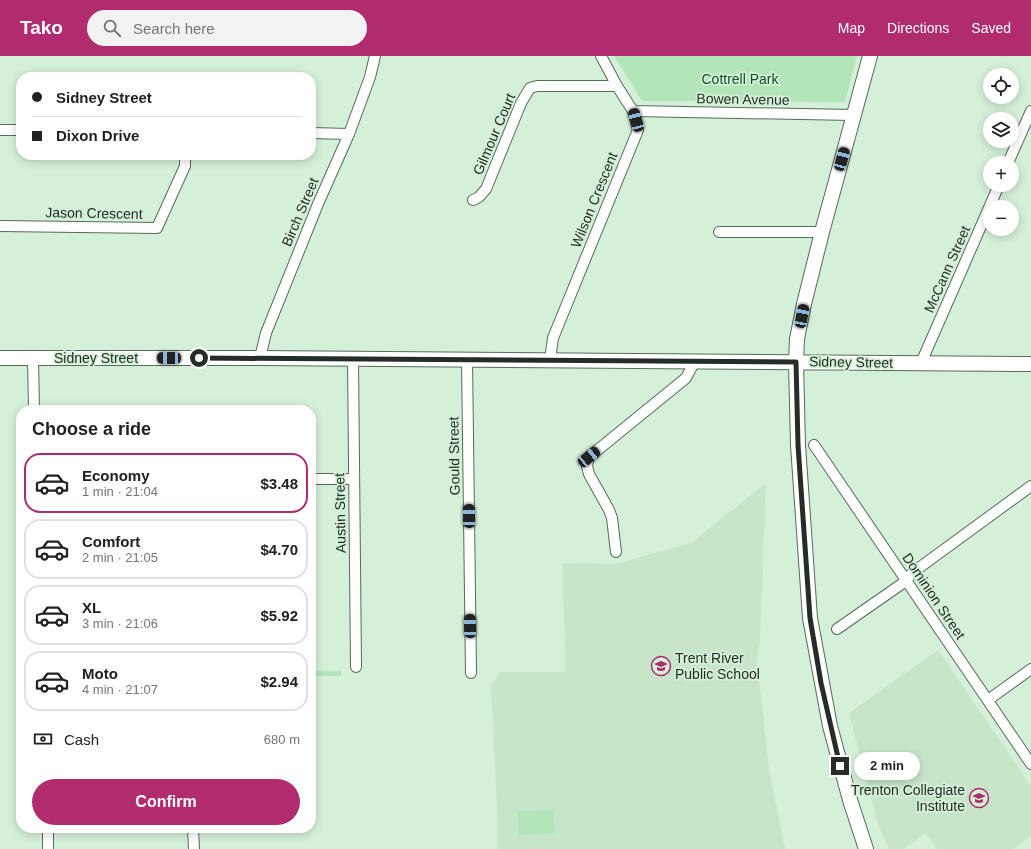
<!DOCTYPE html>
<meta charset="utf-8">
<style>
body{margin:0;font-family:Helvetica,sans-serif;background:#f2f2f2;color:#202124;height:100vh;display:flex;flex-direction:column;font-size:15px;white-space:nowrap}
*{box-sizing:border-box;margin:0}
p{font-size:13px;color:#757577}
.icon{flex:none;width:22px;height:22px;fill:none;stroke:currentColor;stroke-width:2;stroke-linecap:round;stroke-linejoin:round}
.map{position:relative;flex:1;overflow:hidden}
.panel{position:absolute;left:16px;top:349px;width:300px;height:428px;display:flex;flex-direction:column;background:#fff;border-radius:16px;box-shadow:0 2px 10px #0003}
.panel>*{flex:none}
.guide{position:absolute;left:16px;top:16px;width:300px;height:88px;border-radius:16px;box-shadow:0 2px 10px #0003;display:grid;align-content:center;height:88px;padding:0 16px;background:#fff}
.controls{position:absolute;left:983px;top:12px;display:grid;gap:8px}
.controls a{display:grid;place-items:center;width:36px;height:36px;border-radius:50%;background:#fff;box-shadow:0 2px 10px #0003;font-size:20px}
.end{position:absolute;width:18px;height:18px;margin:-9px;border:5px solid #242e25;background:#fff;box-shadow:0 0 0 2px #fff}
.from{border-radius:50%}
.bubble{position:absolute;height:28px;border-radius:14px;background:#fff;box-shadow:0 2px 10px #0003;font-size:13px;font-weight:700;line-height:28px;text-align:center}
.car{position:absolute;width:12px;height:24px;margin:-12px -6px;border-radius:5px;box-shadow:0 0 3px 1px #0007;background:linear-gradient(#222 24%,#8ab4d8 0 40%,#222 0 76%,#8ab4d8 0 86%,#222 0)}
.guide b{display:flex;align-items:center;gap:14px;height:38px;font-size:15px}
.guide b+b{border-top:1px solid #e0e0e0}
.guide i{width:10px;height:10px;background:#202124}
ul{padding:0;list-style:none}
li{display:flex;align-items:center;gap:12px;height:60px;margin:0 8px 6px;padding:0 8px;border:2px solid #e0e0e0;border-radius:16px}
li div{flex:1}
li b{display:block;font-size:15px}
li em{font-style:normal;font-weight:700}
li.selected{border-color:#b12b6f}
li>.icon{width:36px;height:36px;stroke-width:1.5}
h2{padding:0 16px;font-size:18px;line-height:48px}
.pay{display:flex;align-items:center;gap:10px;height:44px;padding:0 16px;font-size:15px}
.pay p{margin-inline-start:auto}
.primary-button{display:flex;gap:8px;margin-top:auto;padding:8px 16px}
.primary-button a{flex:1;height:46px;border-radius:24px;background:#b12b6f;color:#fff;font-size:16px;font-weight:700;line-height:46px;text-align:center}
header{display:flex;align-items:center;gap:24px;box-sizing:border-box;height:56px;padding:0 20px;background:#b12b6f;color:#fff}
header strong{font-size:19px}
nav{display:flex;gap:22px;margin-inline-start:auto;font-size:14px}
.search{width:280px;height:36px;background:#f2f2f2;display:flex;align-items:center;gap:10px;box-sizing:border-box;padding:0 14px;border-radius:22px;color:#757577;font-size:15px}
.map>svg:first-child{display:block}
.built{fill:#c6e6ca}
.park{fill:#b2e6b9}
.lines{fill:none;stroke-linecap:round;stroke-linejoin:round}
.street-casing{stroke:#556c59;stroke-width:12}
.secondary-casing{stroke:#556c59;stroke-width:16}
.street{stroke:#fff;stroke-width:10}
.secondary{stroke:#fff;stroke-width:14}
.route{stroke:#242e25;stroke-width:5}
.labels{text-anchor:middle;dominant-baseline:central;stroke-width:3.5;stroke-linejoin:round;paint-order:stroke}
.park-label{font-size:14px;fill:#144e24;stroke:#d5f0d9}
.street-label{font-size:14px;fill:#242e25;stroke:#d5f0d9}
.poi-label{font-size:14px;fill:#242e25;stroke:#d5f0d9;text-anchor:start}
</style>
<header>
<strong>Tako</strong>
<div class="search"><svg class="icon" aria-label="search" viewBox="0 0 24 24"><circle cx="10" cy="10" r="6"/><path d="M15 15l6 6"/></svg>Search here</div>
<nav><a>Map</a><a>Directions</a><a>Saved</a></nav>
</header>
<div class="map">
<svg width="1031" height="793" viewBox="0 0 1031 793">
<rect width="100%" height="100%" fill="#d5f0d9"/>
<path class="built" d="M 766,427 L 760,582 L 757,604 L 769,713 L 785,793 L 497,793 L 497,755 L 491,629 L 501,616 L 565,616 L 563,507 L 616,508 L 691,487 Z
M 938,594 L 1031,730 L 1031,780 L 1013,793 L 937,793 L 926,777 L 903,793 L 889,793 L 878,768 L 849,657 Z"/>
<path class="park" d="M 614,0 L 857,0 L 845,46 L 642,45 Z
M 311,615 L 341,615 L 341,620 L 311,620 Z
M 553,754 L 555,777 L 519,779 L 517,755 Z"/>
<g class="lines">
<g class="street-casing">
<path id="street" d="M 633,55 L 853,59
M 0,74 L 21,74
M 311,77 L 349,78
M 1008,107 L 1031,55
M 473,144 L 479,141 L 486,133 L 521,47 L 530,32 L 537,30 L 617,30
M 0,170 L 157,172 L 185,110 L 185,99
M 719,176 L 822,176
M 33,302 L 34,354
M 260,302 L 266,277 L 318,148 L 349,78 L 370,21 L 375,0
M 353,303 L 356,611
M 467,303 L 471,617
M 550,304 L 553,282 L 638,74 L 633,55 L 617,30 L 601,0
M 921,307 L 999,129
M 814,389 L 1031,708
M 311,423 L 354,423
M 616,496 L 612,462 L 609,454 L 589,418 L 587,410 L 589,401 L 686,322 L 695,305
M 837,573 L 906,525 L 912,517 L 1031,430
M 988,644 L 1031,613
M 48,772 L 48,793
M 193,772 L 194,793"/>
</g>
<g class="secondary-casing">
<path id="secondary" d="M 0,302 L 260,302 L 1031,308
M 866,793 L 850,744 L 830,670 L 810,562 L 798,389 L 796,306 L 797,283 L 804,248 L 822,176 L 870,0"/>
</g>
<use href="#street" class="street"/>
<use href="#secondary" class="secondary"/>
</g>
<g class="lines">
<path class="route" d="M 199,302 L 796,306 L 798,389 L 810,562 L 821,627 L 840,710"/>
</g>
<defs>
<g id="school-ring" transform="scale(1)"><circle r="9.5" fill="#d5f0d9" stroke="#b12b6f" stroke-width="1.5"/><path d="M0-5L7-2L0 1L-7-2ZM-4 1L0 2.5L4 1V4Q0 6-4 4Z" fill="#b12b6f"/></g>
</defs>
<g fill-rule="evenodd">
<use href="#school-ring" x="661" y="610"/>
<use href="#school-ring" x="979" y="742"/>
</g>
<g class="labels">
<g class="park-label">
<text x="740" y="23">Cottrell Park</text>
</g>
<g class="street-label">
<text transform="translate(743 43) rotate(1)">Bowen Avenue</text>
<text transform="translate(494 78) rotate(-67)">Gilmour Court</text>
<text transform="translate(594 144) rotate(-68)">Wilson Crescent</text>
<text transform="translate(300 156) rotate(-67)">Birch Street</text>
<text transform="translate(94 157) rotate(1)">Jason Crescent</text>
<text transform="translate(947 213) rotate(-66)">McCann Street</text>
<text x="96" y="302">Sidney Street</text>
<text transform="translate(851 306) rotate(1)">Sidney Street</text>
<text transform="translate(454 400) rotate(-91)">Gould Street</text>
<text transform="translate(340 457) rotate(-91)">Austin Street</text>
<text transform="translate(934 540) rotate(56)">Dominion Street</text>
</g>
<g class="poi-label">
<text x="675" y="602">Trent River<tspan x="675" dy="16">Public School</tspan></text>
<text x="965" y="734" text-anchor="end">Trenton Collegiate<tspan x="965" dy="16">Institute</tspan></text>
</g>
</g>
</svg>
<div class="controls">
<a><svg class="icon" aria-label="locate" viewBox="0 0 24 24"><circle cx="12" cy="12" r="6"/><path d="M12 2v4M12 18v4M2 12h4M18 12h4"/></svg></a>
<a><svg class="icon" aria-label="layers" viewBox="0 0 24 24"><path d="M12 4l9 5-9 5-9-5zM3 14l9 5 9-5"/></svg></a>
<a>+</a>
<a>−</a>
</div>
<i class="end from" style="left:199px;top:302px"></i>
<i class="end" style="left:840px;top:710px"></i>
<div class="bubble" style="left:854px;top:696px;width:66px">2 min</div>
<i class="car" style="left:636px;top:64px;rotate:345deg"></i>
<i class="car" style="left:842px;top:103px;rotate:15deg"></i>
<i class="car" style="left:802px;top:260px;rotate:11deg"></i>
<i class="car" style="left:169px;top:302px;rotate:270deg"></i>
<i class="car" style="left:589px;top:401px;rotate:51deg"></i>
<i class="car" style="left:469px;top:460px;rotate:359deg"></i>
<i class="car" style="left:470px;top:570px;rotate:359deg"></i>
<div class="guide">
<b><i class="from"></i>Sidney Street</b>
<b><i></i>Dixon Drive</b>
</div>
<section class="panel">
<h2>Choose a ride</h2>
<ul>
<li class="selected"><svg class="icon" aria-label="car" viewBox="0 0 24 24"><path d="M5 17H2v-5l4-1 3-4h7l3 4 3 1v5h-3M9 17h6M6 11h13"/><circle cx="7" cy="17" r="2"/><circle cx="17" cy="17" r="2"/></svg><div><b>Economy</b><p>1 min · 21:04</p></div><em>$3.48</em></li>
<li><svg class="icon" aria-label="car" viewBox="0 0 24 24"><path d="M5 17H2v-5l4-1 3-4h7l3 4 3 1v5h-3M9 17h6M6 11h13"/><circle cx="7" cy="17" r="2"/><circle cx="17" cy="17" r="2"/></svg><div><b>Comfort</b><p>2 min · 21:05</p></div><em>$4.70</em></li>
<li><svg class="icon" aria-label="car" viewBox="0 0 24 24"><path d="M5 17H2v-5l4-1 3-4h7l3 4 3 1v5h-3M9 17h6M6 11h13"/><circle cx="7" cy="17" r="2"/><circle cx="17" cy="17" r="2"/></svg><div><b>XL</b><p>3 min · 21:06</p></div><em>$5.92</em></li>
<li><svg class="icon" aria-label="car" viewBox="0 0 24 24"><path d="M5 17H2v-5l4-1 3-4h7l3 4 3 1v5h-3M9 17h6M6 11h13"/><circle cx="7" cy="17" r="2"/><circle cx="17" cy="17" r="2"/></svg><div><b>Moto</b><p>4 min · 21:07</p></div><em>$2.94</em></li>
</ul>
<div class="pay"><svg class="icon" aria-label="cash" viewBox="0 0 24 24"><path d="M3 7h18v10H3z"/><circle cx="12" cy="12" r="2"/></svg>Cash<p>680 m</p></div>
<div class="primary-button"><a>Confirm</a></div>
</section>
</div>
